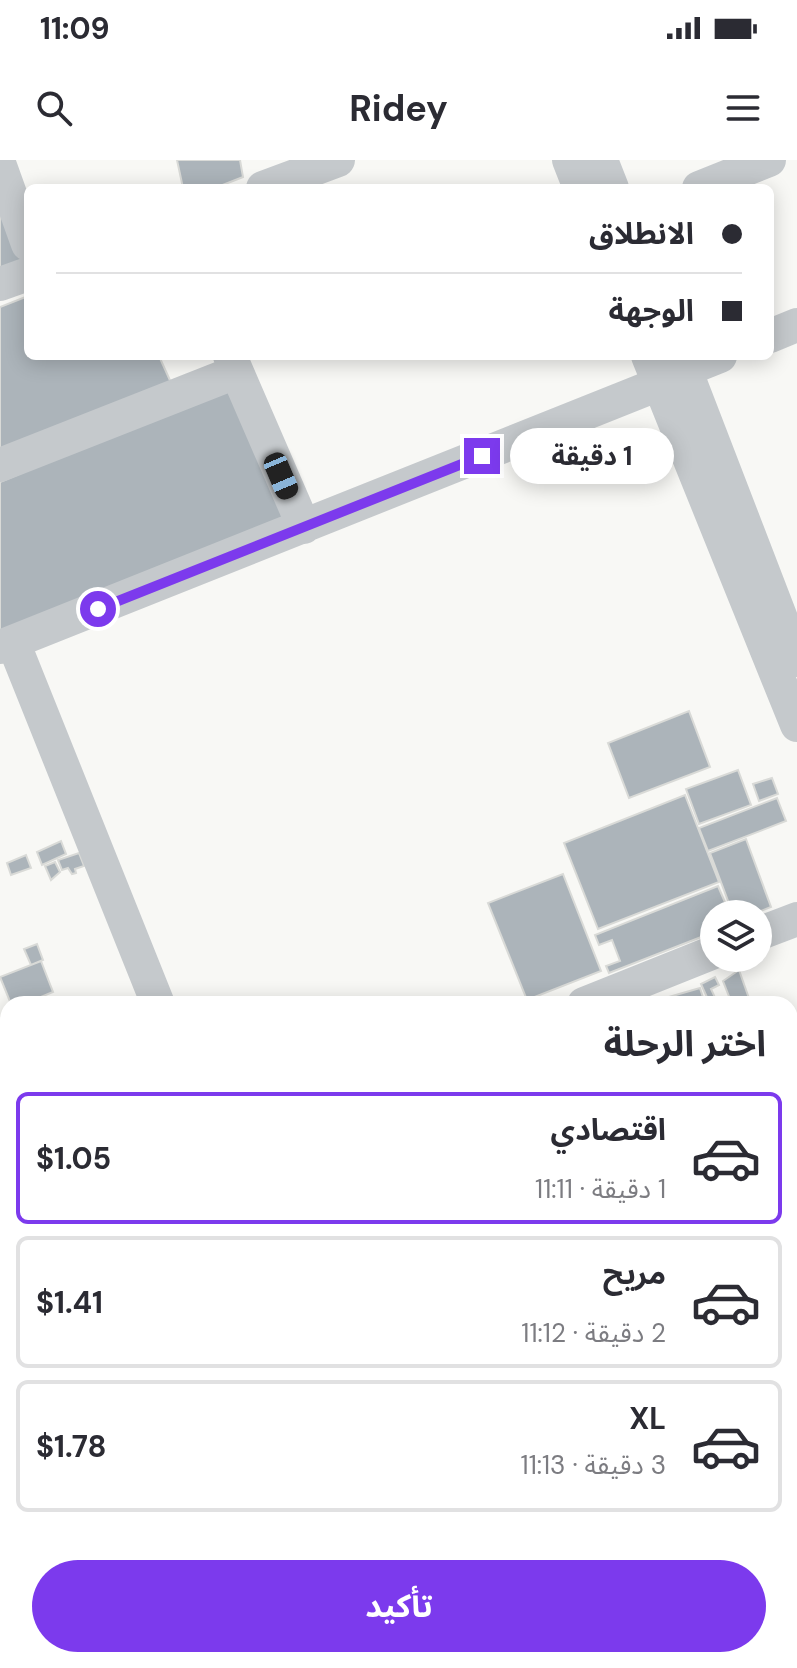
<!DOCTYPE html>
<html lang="ar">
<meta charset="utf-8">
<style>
body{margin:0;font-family:"DM Sans","Noto Sans Arabic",sans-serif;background:#f7f7f7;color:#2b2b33;direction:rtl;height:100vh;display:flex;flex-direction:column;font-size:30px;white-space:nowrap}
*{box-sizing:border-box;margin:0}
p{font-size:26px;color:#7c7c81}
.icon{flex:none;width:44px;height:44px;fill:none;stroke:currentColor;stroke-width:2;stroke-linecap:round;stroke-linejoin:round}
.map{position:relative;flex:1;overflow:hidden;direction:ltr}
.details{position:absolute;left:0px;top:836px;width:798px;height:672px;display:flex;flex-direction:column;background:#fff;border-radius:24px 24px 0 0;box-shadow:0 4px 20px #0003;direction:rtl}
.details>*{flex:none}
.guide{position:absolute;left:24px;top:24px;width:750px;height:176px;border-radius:12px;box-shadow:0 4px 20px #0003;direction:rtl;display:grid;align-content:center;height:176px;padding:0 32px;background:#fff}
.tools{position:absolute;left:700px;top:740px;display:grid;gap:16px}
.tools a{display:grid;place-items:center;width:72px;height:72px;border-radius:50%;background:#fff;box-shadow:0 4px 20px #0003;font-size:40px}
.end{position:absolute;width:36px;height:36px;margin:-18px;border:10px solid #7c3aed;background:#fff;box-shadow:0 0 0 4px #fff}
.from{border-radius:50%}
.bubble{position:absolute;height:56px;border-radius:28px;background:#fff;box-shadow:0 4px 20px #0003;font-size:26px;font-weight:700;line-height:56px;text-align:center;direction:rtl}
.car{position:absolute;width:24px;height:48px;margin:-24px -12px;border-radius:10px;box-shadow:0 0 6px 2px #0007;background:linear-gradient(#222 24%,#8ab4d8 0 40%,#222 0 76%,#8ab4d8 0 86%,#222 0)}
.guide b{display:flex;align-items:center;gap:28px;height:76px;font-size:30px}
.guide b+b{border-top:2px solid #e1e1e2}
.guide i{width:20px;height:20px;background:#2b2b33}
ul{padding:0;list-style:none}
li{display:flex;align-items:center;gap:24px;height:132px;margin:0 16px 12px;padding:0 16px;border:4px solid #e1e1e2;border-radius:12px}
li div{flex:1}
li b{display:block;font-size:30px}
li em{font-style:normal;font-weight:700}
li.on{border-color:#7c3aed}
li>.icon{width:72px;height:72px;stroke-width:1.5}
h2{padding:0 32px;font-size:36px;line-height:96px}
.button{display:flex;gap:16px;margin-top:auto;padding:16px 32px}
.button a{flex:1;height:92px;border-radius:48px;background:#7c3aed;color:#fff;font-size:32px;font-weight:700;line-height:92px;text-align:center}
.status{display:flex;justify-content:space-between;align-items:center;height:56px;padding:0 40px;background:#fff;direction:ltr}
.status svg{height:22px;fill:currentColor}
header{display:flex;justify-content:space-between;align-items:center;height:104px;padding:0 32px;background:#fff;font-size:36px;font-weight:700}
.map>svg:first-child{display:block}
.building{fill:#acb4ba;stroke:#d9dad7;stroke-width:2}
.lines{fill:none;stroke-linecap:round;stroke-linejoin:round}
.minor{stroke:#c5c9cc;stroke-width:34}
.route{stroke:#7c3aed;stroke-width:10}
</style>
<div class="status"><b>11:09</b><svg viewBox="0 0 49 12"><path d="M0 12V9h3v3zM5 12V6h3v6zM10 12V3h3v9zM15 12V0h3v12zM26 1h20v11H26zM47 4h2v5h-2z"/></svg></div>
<header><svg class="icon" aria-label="menu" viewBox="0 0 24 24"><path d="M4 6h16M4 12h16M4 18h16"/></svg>Ridey<svg class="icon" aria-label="search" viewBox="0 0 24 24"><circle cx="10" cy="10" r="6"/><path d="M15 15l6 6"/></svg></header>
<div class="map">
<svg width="797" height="1508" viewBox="0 0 797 1508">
<rect width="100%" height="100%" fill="#f8f8f5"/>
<path class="building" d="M 177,0 L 240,0 L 243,17 L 215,28 L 183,28 Z
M 0,34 L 27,110 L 0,119 Z
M 28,136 L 28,196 L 159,196 L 173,227 L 0,298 L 0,147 Z
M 229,225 L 296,371 L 0,487 L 0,322 Z
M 689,551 L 710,607 L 629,638 L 608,583 Z
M 738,610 L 751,645 L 699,664 L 686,629 Z
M 772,618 L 778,634 L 759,641 L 753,624 Z
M 685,635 L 719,722 L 598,769 L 564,683 Z
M 777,638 L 786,661 L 708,691 L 699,668 Z
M 746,679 L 771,747 L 753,754 L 733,754 L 710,693 Z
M 61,681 L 66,694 L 42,705 L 37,692 Z
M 79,693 L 84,706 L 75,709 L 76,713 L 72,714 L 68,708 L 62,710 L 58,700 Z
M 26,695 L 31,708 L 11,715 L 7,703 Z
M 55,702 L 60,712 L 51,720 L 45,706 Z
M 563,714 L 601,811 L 527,840 L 488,743 Z
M 718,726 L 730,754 L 714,754 L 714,772 L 609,813 L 606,806 L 620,801 L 612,780 L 599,785 L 595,775 Z
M 37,784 L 43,800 L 31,805 L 24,789 Z
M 41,801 L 53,832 L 24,844 L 11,844 L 0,817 Z
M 739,810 L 751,844 L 732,844 L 723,821 Z
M 715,817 L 719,825 L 711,829 L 718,844 L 710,844 L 701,824 Z
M 700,828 L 705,844 L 672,844 L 669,837 Z
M 797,965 L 797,1000 L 790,1003 L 790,968 Z
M 269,1500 L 293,1500 L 297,1508 L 273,1508 Z"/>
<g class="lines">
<path class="minor" d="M 569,0 L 580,28
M 601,0 L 612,28
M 0,6 L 28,84
M 263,28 L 338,0
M 699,28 L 769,0
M 0,124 L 28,114
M 770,176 L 797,165
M 230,196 L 304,367
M 648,196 L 797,565
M 680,196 L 797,500
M 685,210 L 720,196
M 0,305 L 236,212
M 13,482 L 158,844
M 0,487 L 659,224
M 758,774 L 797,759
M 584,844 L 714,792
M 0,944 L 8,963
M 790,957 L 797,955
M 0,1033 L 8,1053
M 790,1059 L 797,1077
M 790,1142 L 797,1140
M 790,1326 L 797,1323
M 189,1500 L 193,1508
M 229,1500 L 232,1508
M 416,1500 L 419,1508
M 602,1500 L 605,1508
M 31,1508 L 51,1500
M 774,1508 L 797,1499"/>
</g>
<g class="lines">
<path class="route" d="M 98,449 L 482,296"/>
</g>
</svg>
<div class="tools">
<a><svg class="icon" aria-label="layers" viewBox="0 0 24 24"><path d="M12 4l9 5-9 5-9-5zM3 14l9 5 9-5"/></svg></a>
</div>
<i class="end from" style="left:98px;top:449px"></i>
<i class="end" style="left:482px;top:296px"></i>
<div class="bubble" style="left:510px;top:268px;width:164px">1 دقيقة</div>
<i class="car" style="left:281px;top:316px;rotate:157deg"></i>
<div class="guide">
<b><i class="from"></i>الانطلاق</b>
<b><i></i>الوجهة</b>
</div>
<section class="details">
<h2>اختر الرحلة</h2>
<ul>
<li class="on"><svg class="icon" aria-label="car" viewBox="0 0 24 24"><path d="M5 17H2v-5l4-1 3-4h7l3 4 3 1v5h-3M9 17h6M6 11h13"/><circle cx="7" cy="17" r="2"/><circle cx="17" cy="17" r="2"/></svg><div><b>اقتصادي</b><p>1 دقيقة · 11:11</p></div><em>$1.05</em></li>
<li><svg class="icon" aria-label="car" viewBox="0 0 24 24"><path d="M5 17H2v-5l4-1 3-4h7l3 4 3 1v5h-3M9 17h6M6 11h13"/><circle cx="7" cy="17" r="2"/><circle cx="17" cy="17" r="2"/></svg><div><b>مريح</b><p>2 دقيقة · 11:12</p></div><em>$1.41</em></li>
<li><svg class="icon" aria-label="car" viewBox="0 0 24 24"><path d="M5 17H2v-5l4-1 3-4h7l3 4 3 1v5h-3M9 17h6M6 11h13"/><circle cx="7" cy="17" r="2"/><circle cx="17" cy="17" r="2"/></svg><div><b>XL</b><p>3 دقيقة · 11:13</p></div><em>$1.78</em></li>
</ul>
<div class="button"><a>تأكيد</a></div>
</section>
</div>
